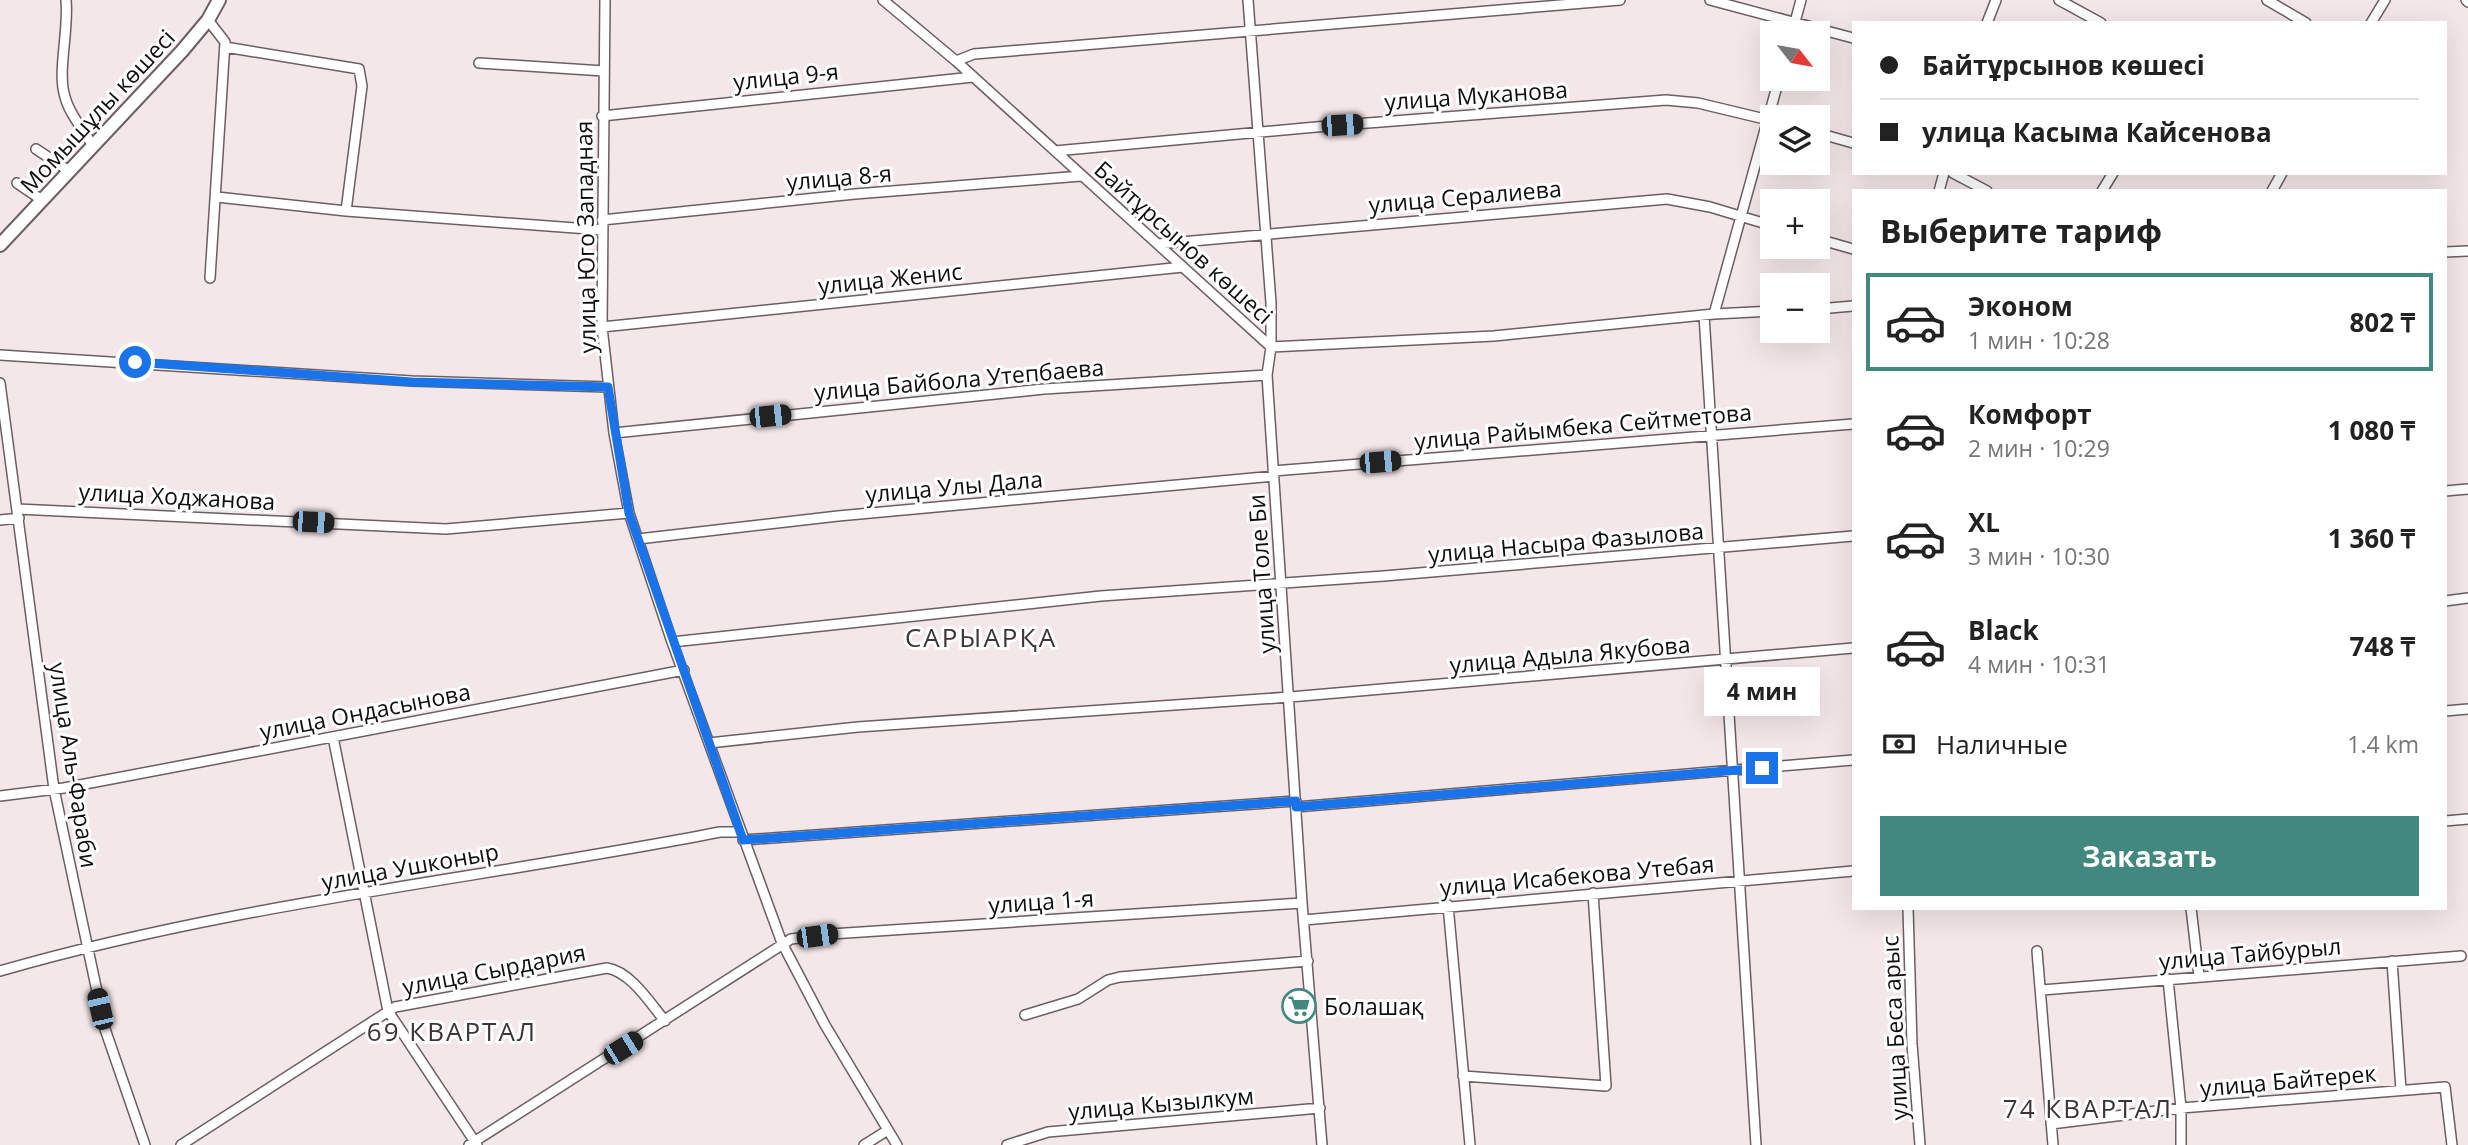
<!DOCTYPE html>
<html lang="ru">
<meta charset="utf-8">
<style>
body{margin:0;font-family:"Open Sans",sans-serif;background:#f2f2f2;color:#222;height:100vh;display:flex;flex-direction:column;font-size:26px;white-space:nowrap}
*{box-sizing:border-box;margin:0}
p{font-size:23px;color:#767676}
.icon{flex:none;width:38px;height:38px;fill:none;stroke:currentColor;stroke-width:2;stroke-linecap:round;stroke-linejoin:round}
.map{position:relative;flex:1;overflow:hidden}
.panel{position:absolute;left:1852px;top:189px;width:595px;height:721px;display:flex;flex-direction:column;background:#fff;border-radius:0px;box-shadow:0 7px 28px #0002}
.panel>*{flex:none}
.banner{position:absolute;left:1852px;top:21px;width:595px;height:154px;border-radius:0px;box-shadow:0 7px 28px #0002;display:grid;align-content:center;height:154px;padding:0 28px;background:#fff}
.needle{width:46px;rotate:121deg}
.fabs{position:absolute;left:1760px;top:21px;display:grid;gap:14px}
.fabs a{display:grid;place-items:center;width:70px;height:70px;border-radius:0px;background:#fff;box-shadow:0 7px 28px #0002;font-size:35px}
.end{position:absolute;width:32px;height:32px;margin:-16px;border:9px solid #1a73e8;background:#fff;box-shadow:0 0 0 4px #fff}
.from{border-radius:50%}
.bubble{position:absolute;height:49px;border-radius:0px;background:#fff;box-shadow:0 7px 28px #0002;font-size:23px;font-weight:700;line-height:49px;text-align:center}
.car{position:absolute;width:21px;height:42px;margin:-21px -10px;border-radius:9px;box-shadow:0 0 5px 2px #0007;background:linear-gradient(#222 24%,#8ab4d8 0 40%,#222 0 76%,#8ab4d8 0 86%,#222 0)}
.banner b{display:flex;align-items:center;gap:24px;height:66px;font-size:26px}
.banner b+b{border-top:2px solid #e0e0e0}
.banner i{width:18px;height:18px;background:#222}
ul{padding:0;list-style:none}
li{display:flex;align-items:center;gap:21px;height:98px;margin:0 14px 10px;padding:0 14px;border:4px solid transparent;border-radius:0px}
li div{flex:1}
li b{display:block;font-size:26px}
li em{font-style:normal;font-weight:700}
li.on{border-color:#42887f}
li>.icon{width:63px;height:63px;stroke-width:1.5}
h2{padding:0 28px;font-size:32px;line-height:84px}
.pay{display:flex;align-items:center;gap:18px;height:77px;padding:0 28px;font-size:26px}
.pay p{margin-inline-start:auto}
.cta{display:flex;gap:14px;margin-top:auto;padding:14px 28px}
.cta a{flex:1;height:80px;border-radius:0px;background:#42887f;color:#fff;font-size:28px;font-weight:700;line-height:80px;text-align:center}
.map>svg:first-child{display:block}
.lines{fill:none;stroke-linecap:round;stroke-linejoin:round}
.minor-casing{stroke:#6b5f61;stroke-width:12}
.secondary-casing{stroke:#6b5f61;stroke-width:16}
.minor{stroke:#fff;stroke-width:9}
.secondary{stroke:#fff;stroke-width:12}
.route{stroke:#1a73e8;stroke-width:9}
.labels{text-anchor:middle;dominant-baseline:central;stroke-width:6;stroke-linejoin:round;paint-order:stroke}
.street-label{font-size:23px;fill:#120e0f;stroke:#fff}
.poi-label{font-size:23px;fill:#120e0f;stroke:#fff;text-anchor:start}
.quarter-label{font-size:26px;letter-spacing:2px;fill:#3f3537;stroke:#fff}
</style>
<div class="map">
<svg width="2468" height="1145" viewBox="0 0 2468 1145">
<rect width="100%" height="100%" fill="#f4e7e9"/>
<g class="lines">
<g class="minor-casing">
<path id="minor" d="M 66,0 C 69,28 58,69 64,93 C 68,113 83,129 93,146
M 605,0 L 602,327 L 614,433 L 629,513 L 672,642 L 782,943 L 825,1025 L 897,1145
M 883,0 L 956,61 L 1271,347 L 1494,336 L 1714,314 L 1773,311
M 1248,0 L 1271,303 L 1271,347 L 1267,375 L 1302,903 L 1322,1145
M 1710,0 L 1853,38
M 2059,0 L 2101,23
M 2267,0 L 2306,23
M 2466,0 L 2468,2
M 208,20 L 225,42 L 210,278
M 1987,23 L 1996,0
M 2371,23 L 2385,0
M 1792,33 L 1801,0
M 225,47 L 359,69 L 362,86 L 346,211
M 956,61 L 974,54 L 1047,48 L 1620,0
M 479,63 L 604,71
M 602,116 L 973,77
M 1818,133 L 1853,143
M 36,149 L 69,171
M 1055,151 L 1316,127 L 1666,100 L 1698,103 L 1773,121
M 1953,173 L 1987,191
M 17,183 L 42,200
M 1939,191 L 1944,173
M 2102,191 L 2113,173
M 2272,191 L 2282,173
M 217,197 L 346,211 L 602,230
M 602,220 L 855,194 L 1081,176
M 1818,239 L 1853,249
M 1158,244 L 1667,199 L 1710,207 L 1773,226
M 2445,252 L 2468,251
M 1818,309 L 1853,306
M 1714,314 L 1779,79
M 1704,315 L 1756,1145
M 602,327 L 1183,267
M 0,355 L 412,381 L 608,387
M 0,383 L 54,789 L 105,1029 L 145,1145
M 614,433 L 1044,389 L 1267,375
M 1273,471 L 1853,424
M 2445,491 L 2468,489
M 17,509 L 446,529 L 629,513
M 0,520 L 19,518
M 638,539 L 838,516 L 1274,476
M 2445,601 L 2468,598
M 672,642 L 1101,596 L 1384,576 L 1853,536
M 2445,711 L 2468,709
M 333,737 L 388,1011 L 477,1145
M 709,743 L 858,727 L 1290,697 L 1853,648
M 0,796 L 64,788 L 684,670
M 1296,807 L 1853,760
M 2445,821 L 2468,819
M 743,840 L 1296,801
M 1448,905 L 1470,1145
M 1908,908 L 1912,1044 L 1920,1145
M 2191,908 L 2199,976
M 1304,920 L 1853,871
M 2037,951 L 2053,1145
M 2392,961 L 2401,1090
M 0,971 C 235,903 480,879 720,832 L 741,832
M 2168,979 L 2181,1108 L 2181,1145
M 2042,990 L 2461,956
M 1025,1015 L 1078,999 L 1108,980 L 1120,977 L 1308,961
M 1463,1076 L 1606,1086 L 1593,893
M 2051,1124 L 2181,1108 L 2445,1087 L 2452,1145
M 181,1145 L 395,1007 L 607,968 C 631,972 650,1003 665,1021
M 469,1145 L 791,939 L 831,934 L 1302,903
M 864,1145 L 888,1130
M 1007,1145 L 1048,1132 L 1320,1108"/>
</g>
<g class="secondary-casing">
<path id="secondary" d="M 0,245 L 182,51 L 208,20 L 219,0"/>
</g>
<use href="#minor" class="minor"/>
<use href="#secondary" class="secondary"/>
</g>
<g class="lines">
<path class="route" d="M 135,362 L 412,382 L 608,387 L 629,513 L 743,840 L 1296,801 L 1296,807 L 1762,768"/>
</g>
<defs>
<g id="supermarket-ring" transform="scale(1.75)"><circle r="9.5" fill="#fff" stroke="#42887f" stroke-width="1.5"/><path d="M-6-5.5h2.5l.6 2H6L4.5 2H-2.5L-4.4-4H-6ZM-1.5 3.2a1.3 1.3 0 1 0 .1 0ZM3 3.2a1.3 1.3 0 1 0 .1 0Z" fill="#42887f"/></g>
</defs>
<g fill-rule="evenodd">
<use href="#supermarket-ring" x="1299" y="1006"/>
</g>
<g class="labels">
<g class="street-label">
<text transform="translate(786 76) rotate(-6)">улица 9-я</text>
<text transform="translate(1476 95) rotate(-4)">улица Муканова</text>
<text transform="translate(97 111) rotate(-47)">Момышұлы көшесі</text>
<text transform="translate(839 177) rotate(-5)">улица 8-я</text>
<text transform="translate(1465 196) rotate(-5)">улица Сералиева</text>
<text transform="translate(585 237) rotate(-91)">улица Юго Западная</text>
<text transform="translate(1184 242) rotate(42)">Байтұрсынов көшесі</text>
<text transform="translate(890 278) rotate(-6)">улица Женис</text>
<text transform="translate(959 379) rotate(-5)">улица Байбола Утепбаева</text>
<text transform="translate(1583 426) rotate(-5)">улица Райымбека Сейтметова</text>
<text transform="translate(954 486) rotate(-5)">улица Улы Дала</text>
<text transform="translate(177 496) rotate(3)">улица Ходжанова</text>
<text transform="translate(1566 542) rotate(-5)">улица Насыра Фазылова</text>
<text transform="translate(1261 574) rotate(-94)">улица Толе Би</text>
<text transform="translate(1570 654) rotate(-5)">улица Адыла Якубова</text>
<text transform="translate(365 711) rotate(-11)">улица Ондасынова</text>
<text transform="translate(74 765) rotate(81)">улица Аль-Фараби</text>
<text transform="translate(410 866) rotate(-10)">улица Ушконыр</text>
<text transform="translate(1577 875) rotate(-5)">улица Исабекова Утебая</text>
<text transform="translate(1041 901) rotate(-4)">улица 1-я</text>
<text transform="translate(2250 953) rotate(-5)">улица Тайбурыл</text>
<text transform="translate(494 969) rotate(-11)">улица Сырдария</text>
<text transform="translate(1894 1028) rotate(-93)">улица Беса арыс</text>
<text transform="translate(2288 1080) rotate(-5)">улица Байтерек</text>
<text transform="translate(1161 1103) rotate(-5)">улица Кызылкум</text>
</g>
<g class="poi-label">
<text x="1324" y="1006">Болашақ</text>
</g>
<g class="quarter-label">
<text x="981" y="637">САРЫАРҚА</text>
<text x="452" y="1031">69 КВАРТАЛ</text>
<text x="2088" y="1108">74 КВАРТАЛ</text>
</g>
</g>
</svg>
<div class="fabs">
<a><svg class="needle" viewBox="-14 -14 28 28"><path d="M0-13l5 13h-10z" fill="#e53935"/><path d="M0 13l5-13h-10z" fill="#767676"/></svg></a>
<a><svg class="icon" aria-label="layers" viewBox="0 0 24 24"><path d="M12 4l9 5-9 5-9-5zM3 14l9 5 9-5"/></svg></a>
<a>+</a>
<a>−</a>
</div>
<i class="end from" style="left:135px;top:362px"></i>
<i class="end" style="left:1762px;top:768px"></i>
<div class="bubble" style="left:1704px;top:667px;width:116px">4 мин</div>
<i class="car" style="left:1342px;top:125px;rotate:86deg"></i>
<i class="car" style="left:770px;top:416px;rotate:84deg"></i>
<i class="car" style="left:1380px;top:462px;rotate:85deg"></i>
<i class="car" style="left:313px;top:522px;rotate:93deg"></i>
<i class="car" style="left:817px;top:936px;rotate:82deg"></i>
<i class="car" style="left:100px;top:1009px;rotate:347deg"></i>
<i class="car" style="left:623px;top:1048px;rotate:58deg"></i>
<div class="banner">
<b><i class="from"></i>Байтұрсынов көшесі</b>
<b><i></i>улица Касыма Кайсенова</b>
</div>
<section class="panel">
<h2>Выберите тариф</h2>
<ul>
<li class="on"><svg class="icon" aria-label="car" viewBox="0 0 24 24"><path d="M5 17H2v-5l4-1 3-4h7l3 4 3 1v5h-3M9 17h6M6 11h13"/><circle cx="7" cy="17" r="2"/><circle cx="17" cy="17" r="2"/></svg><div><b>Эконом</b><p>1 мин · 10:28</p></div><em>802 ₸</em></li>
<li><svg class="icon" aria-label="car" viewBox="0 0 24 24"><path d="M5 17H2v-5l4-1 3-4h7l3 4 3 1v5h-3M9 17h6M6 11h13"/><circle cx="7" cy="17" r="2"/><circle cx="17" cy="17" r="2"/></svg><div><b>Комфорт</b><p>2 мин · 10:29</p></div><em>1 080 ₸</em></li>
<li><svg class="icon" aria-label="car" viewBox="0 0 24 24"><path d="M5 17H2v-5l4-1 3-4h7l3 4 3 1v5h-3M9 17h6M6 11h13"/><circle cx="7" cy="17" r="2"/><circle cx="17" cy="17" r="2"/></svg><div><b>XL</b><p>3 мин · 10:30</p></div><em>1 360 ₸</em></li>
<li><svg class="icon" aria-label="car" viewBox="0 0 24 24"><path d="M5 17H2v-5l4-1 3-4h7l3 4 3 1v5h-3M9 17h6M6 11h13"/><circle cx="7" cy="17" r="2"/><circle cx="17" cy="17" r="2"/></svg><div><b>Black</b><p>4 мин · 10:31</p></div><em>748 ₸</em></li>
</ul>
<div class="pay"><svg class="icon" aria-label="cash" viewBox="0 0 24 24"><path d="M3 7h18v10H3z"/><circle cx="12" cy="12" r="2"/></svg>Наличные<p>1.4 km</p></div>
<div class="cta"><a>Заказать</a></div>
</section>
</div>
